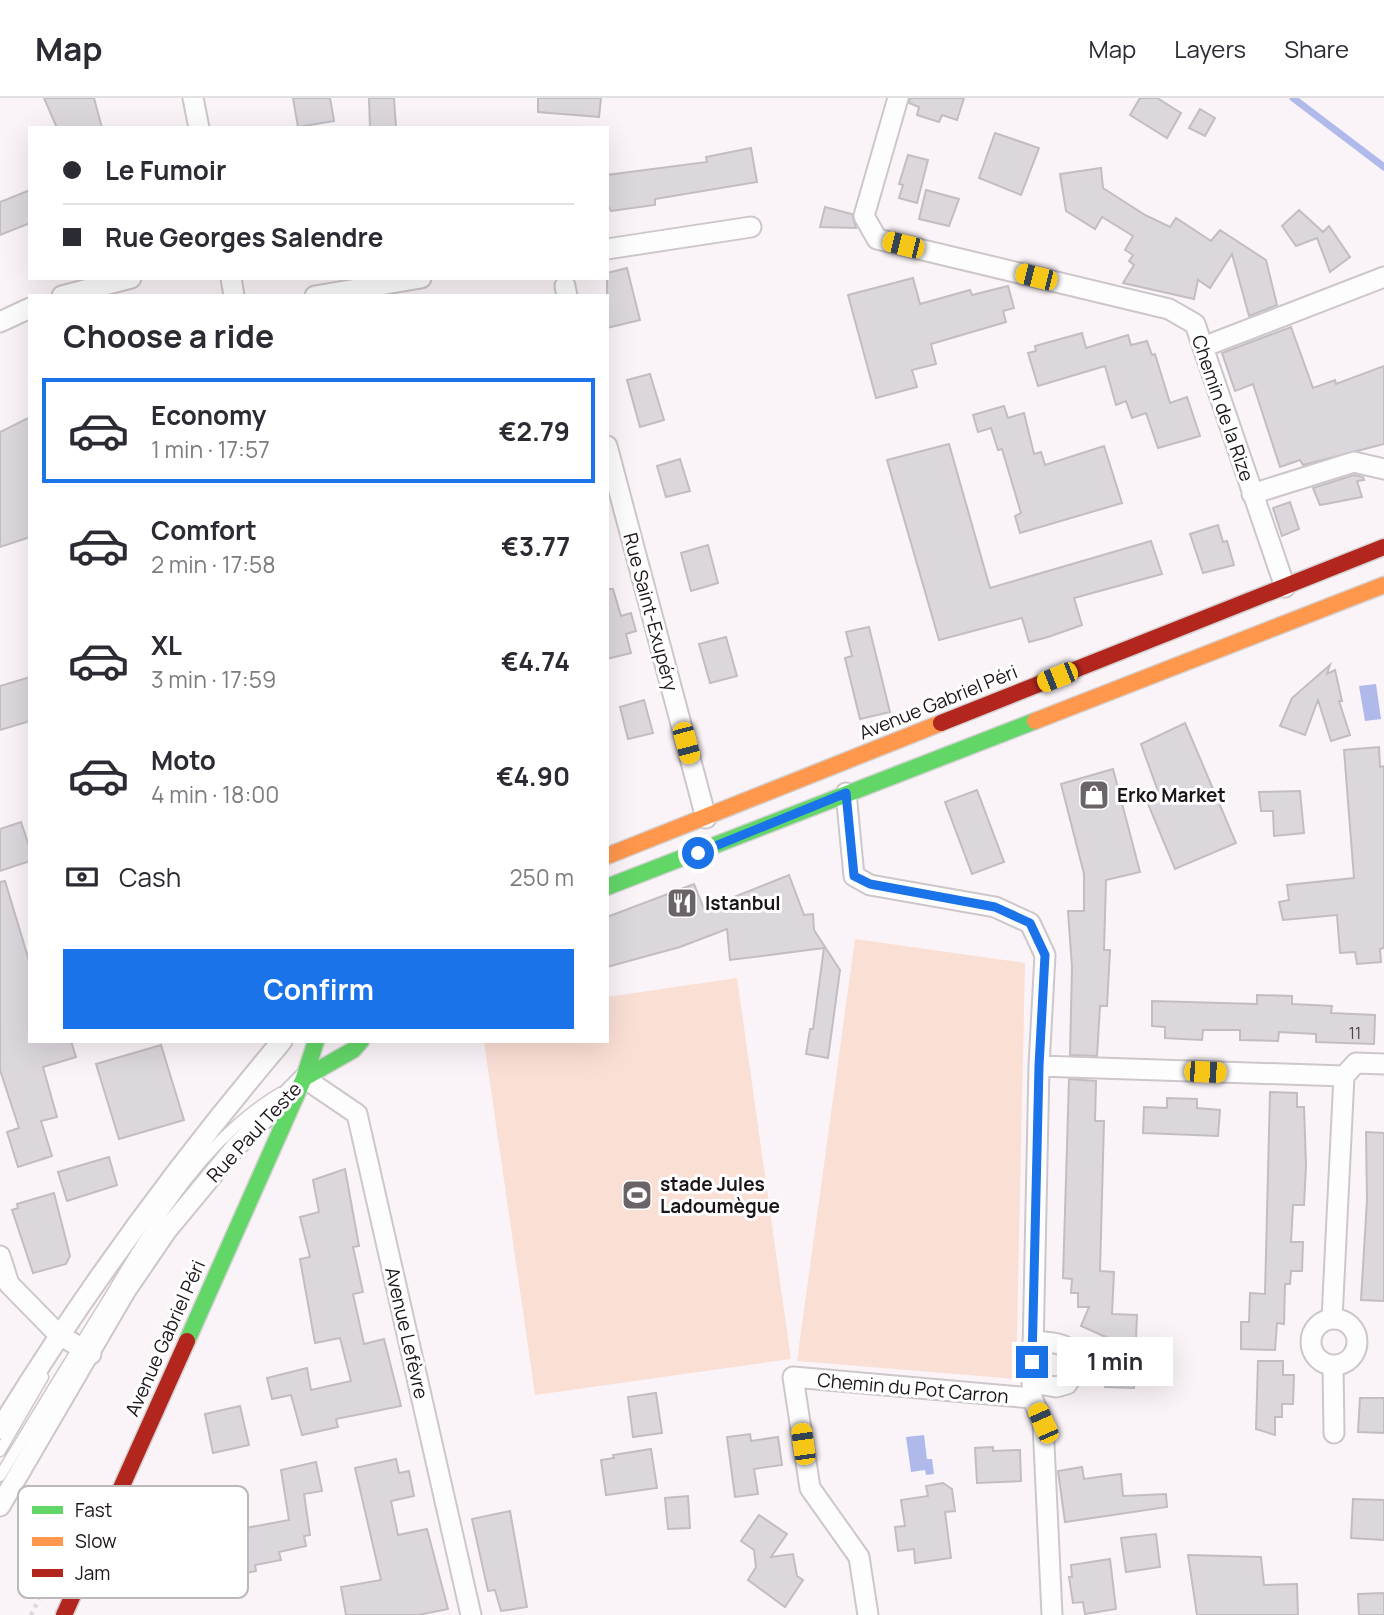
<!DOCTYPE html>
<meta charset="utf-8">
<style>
body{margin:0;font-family:Manrope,sans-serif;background:#f7f7f7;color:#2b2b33;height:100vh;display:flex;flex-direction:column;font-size:26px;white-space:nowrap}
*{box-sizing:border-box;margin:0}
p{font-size:23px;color:#7c7c81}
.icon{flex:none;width:38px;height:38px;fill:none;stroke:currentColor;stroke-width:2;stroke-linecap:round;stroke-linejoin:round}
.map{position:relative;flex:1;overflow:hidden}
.side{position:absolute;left:28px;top:196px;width:581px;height:749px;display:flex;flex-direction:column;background:#fff;border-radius:0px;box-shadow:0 7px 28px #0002}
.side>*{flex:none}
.top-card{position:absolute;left:28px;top:28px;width:581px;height:154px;border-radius:0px;box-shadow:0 7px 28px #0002;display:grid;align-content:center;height:154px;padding:0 35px;background:#fff}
.end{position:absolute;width:32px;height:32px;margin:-16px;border:9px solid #1a73e8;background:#fff;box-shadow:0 0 0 4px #fff}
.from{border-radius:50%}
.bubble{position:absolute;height:49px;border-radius:0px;background:#fff;box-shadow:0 7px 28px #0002;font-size:23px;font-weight:700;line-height:49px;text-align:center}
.car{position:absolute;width:21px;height:42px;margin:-21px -10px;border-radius:9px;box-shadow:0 0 5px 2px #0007;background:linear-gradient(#f5c518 24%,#345 0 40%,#f5c518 0 76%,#345 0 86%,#f5c518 0)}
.top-card b{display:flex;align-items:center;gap:24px;height:66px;font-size:26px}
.top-card b+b{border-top:2px solid #e1e1e2}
.top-card i{width:18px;height:18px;background:#2b2b33}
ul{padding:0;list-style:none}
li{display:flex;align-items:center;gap:21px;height:105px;margin:0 14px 10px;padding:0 21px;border:4px solid transparent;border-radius:0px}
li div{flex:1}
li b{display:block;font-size:26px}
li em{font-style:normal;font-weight:700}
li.selected{border-color:#1a73e8}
li>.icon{width:63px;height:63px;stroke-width:1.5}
h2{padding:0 35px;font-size:32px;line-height:84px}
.pay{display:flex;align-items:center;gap:18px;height:77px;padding:0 35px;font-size:26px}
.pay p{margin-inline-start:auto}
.button{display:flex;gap:14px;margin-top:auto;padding:14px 35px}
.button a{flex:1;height:80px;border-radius:0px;background:#1a73e8;color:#fff;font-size:28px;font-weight:700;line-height:80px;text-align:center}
header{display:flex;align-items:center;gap:42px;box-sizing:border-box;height:98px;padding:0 35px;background:#fff;border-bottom:2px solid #e1e1e2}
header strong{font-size:33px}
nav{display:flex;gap:38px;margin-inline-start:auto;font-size:24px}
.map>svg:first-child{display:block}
.green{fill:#fadfd5}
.water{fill:#afbaeb}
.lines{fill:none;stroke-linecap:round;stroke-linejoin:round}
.stream{stroke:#afbaeb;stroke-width:7}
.building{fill:#dcd7dd;stroke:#c2bdc3;stroke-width:2}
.lane-casing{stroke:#cdc6ca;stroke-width:13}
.street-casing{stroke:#cdc6ca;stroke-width:23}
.fast-casing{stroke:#d4d1d2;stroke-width:19}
.slow-casing{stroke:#d4d1d2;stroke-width:19}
.jam-casing{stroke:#d4d1d2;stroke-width:19}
.path{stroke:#dbd9da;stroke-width:4.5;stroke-dasharray:3.5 5;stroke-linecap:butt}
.lane{stroke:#fefdfe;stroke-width:10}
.street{stroke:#fefdfe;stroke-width:19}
.fast{stroke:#63d668;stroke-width:16}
.slow{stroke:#ff974d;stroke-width:16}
.jam{stroke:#b3261e;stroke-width:16}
.route{stroke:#1a73e8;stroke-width:9}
.labels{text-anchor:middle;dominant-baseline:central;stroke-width:6;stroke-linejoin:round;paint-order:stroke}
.number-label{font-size:16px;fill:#4c464b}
.street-label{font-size:19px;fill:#1c151a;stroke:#fff}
.poi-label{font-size:19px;font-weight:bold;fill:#1c151a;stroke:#fff;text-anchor:start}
.key{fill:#fff;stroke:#bbb9ba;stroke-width:2}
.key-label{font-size:19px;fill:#1c151a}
</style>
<header>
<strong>Map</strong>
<nav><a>Map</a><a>Layers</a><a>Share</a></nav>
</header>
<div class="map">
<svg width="1384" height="1517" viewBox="0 0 1384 1517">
<rect width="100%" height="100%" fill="#faf3f7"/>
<path class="green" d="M 855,841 L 1025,865 L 1016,1281 L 797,1263 Z
M 737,880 L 791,1261 L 535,1297 L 484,943 L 607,943 L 607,899 Z"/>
<path class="water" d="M 1376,586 L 1381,621 L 1365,623 L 1359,588 Z
M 924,1337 L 927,1361 L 932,1361 L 934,1376 L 926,1377 L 925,1372 L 911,1374 L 906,1339 Z"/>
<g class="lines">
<path class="stream" d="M 1293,0 L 1384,69"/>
</g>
<path class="building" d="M 44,0 L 94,0 L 102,30 L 57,30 Z
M 293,0 L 330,0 L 334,23 L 298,29 Z
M 369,0 L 394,0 L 396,30 L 370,30 Z
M 538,0 L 601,0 L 599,19 L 538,14 Z
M 910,0 L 964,0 L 957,22 L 942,17 L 939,24 L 917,17 L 919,9 L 909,5 Z
M 1140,0 L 1157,0 L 1181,15 L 1167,40 L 1130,17 Z
M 1200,11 L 1215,20 L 1205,38 L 1189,30 Z
M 995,35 L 1039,50 L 1021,97 L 979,80 Z
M 751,50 L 757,84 L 655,101 L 655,107 L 611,113 L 607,106 L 607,77 L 707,64 L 706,59 Z
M 908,57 L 928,62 L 917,105 L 899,100 L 903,87 L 899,86 Z
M 1101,70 L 1103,90 L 1145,117 L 1170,129 L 1176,120 L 1211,143 L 1220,132 L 1266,162 L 1277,207 L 1249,218 L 1232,156 L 1210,190 L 1198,182 L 1194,201 L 1123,185 L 1134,167 L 1129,163 L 1133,157 L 1125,152 L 1133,138 L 1102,119 L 1095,131 L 1066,113 L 1060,76 Z
M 30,92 L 30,125 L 0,137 L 0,104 Z
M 926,92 L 959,101 L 949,128 L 919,121 Z
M 825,109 L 852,116 L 856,130 L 820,129 Z
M 1299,112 L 1323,134 L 1329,128 L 1350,159 L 1330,174 L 1317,140 L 1296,148 L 1282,128 Z
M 627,170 L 640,222 L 607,230 L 607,175 Z
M 913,180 L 920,206 L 970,192 L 972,197 L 1008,188 L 1014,210 L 1003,213 L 1006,224 L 931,246 L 936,266 L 912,272 L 917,289 L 876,300 L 848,197 Z
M 1291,229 L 1313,290 L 1335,282 L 1336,286 L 1384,268 L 1384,346 L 1303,367 L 1300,362 L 1280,369 L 1253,286 L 1235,293 L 1222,255 Z
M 1082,235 L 1086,250 L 1128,237 L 1131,247 L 1147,243 L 1152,257 L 1155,256 L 1170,305 L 1187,299 L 1200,338 L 1158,350 L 1146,315 L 1132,320 L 1126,303 L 1116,307 L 1105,268 L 1038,288 L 1028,255 L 1036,253 L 1035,248 Z
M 650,276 L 664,322 L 640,329 L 627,282 Z
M 1004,308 L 1008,320 L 1024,315 L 1034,356 L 1041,354 L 1045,367 L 1104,348 L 1122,405 L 1020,435 L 1015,418 L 1021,415 L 1002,351 L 998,352 L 991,330 L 978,334 L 973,317 Z
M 30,319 L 30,439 L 0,449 L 0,334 Z
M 949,346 L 990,490 L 1151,443 L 1162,476 L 1074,500 L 1082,527 L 1048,539 L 1029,544 L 1022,520 L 939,542 L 887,362 Z
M 680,361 L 690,393 L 666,399 L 657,368 Z
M 1354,377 L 1363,379 L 1364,382 L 1357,383 L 1362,399 L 1320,407 L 1313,390 Z
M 1290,404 L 1299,431 L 1282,438 L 1273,410 Z
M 1218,427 L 1223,444 L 1227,443 L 1234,467 L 1203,475 L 1190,436 Z
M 708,447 L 718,485 L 691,493 L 681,455 Z
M 607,491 L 613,491 L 621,518 L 631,515 L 636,533 L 626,536 L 631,555 L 607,561 Z
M 869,529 L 890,614 L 860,621 L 845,560 L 852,558 L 846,534 Z
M 726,539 L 737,578 L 710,585 L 699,546 Z
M 1330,567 L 1327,576 L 1335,572 L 1342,603 L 1339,603 L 1350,637 L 1331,643 L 1318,602 L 1305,637 L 1280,628 L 1292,600 Z
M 30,579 L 30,623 L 0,632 L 0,588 Z
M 644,602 L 653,635 L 628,641 L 620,609 Z
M 1185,625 L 1236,745 L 1175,771 L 1146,701 L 1159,696 L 1141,646 Z
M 1379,649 L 1380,669 L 1384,668 L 1384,850 L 1380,851 L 1381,864 L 1357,866 L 1355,854 L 1340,855 L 1337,817 L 1283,822 L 1279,804 L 1289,802 L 1287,787 L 1354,780 L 1344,652 Z
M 1113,671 L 1140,774 L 1106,782 L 1104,852 L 1110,852 L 1107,908 L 1100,908 L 1097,958 L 1070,957 L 1072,869 L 1068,813 L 1084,813 L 1084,776 L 1061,686 Z
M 977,692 L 1004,764 L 972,776 L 945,704 Z
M 1300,693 L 1304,735 L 1274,738 L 1273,713 L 1261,713 L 1259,694 Z
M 21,724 L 30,751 L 30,763 L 0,773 L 0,731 Z
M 789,777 L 804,817 L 813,816 L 814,832 L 840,872 L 828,960 L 806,956 L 810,931 L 813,931 L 824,850 L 730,862 L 727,831 L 680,849 L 607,869 L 607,819 L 694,786 L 704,811 Z
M 5,783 L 30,866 L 30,943 L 71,943 L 76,959 L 43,969 L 57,1019 L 41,1023 L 52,1058 L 18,1069 L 7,1034 L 19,1030 L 0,972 L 0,784 Z
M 1257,897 L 1292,898 L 1292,906 L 1332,908 L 1331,915 L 1375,917 L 1374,946 L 1316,944 L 1316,936 L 1279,934 L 1278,943 L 1240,942 L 1240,932 L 1203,932 L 1202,942 L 1165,940 L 1165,929 L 1152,928 L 1152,903 L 1257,906 Z
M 161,947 L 184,1022 L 119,1041 L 96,966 Z
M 1069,981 L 1096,983 L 1095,1023 L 1104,1023 L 1100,1173 L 1114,1174 L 1112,1216 L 1137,1217 L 1134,1290 L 1105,1289 L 1108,1240 L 1081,1228 L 1089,1209 L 1078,1209 L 1078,1195 L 1071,1195 L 1072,1181 L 1063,1180 Z
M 1270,994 L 1297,995 L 1297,1009 L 1304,1009 L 1306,1067 L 1304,1107 L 1293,1107 L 1291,1144 L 1303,1144 L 1302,1173 L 1291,1173 L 1290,1186 L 1285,1186 L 1284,1226 L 1277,1225 L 1275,1252 L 1241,1251 L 1241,1224 L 1249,1224 L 1250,1195 L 1265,1196 Z
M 1167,1000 L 1197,1001 L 1197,1010 L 1220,1012 L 1218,1038 L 1143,1035 L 1144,1009 L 1167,1010 Z
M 1366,1034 L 1384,1035 L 1384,1203 L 1361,1202 L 1367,1102 Z
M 109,1059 L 117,1087 L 67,1103 L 58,1074 Z
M 345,1071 L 359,1148 L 353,1149 L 363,1194 L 353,1196 L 364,1246 L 384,1241 L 401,1308 L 336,1321 L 338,1329 L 302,1337 L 291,1297 L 272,1301 L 267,1280 L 307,1270 L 311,1292 L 351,1283 L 340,1240 L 315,1245 L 300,1161 L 310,1159 L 300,1119 L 319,1114 L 313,1082 Z
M 54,1095 L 70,1158 L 66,1166 L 33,1175 L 12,1112 L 18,1110 L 17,1106 Z
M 1258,1263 L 1283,1263 L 1283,1277 L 1294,1277 L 1293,1306 L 1282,1306 L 1282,1319 L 1275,1319 L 1275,1337 L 1256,1331 Z
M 656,1295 L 662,1335 L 633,1339 L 628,1299 Z
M 1360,1300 L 1384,1300 L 1384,1335 L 1358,1334 Z
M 240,1308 L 249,1347 L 213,1355 L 205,1316 Z
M 750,1336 L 751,1343 L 778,1339 L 782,1367 L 754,1371 L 758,1396 L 735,1399 L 727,1339 Z
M 993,1349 L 993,1353 L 1020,1352 L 1021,1383 L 977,1385 L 975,1350 Z
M 651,1351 L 657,1390 L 606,1397 L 601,1362 L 614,1360 L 613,1357 Z
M 396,1361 L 399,1375 L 409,1373 L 414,1398 L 391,1403 L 398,1437 L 427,1431 L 448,1511 L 418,1517 L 346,1517 L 341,1489 L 381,1482 L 355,1370 Z
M 316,1364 L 322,1393 L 304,1396 L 310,1437 L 304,1438 L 306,1448 L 279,1454 L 281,1462 L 255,1467 L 256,1473 L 227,1479 L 219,1435 L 289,1422 L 281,1372 Z
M 1082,1369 L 1084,1381 L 1121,1376 L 1123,1398 L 1166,1396 L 1167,1409 L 1065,1424 L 1058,1373 Z
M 943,1385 L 952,1391 L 955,1413 L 945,1414 L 951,1460 L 915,1465 L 914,1451 L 898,1453 L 895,1429 L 905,1428 L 901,1402 L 928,1398 L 926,1388 Z
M 688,1398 L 690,1430 L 668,1431 L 665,1400 Z
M 1353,1401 L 1384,1402 L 1384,1442 L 1351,1440 Z
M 510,1413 L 527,1509 L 501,1513 L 495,1492 L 488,1493 L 472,1421 Z
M 759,1417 L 787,1436 L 771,1459 L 793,1456 L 797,1478 L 803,1482 L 785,1509 L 748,1482 L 756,1469 L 754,1452 L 741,1443 Z
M 1156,1436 L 1160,1469 L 1126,1474 L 1121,1440 Z
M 1188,1457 L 1261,1459 L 1264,1487 L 1297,1486 L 1298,1517 L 1197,1517 Z
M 1110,1461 L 1116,1511 L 1085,1516 L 1083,1504 L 1073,1505 L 1069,1479 L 1072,1479 L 1071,1467 Z
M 1384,1495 L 1384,1517 L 1359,1517 L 1358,1496 Z"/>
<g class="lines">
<g class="lane-casing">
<path id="lane" d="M 0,1353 L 43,1279
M 0,1378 C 34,1322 68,1266 103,1210 C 151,1131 199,1044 280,995"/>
</g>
<g class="street-casing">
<path id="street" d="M 193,0 L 199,30
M 898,0 L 864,118 L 877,141 L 1169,211 L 1195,226 L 1285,489
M 607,151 L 751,129
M 231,180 L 234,198
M 565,188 L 567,198
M 62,198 L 131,180
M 315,198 L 421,180
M 0,224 L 30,210
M 1203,249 L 1384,179
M 607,348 L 706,720
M 1252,396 L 1354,364 L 1384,371
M 846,695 L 854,778 L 870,787 L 995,809 L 1030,825 L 1045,857 L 1039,968 L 1032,1300 L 1043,1325 L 1052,1517
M 1039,968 L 1344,978 L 1332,1221
M 1344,978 L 1356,965 L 1384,966
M 0,1158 L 9,1186 L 58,1236 L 91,1256
M1311 1244a23 23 0 1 1 46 0a23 23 0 1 1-46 0Z
M 1333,1267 L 1334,1335
M 1032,1285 L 1056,1289 L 1067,1286 L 1078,1268 C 1074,1244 1053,1244 1033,1243
M 0,1331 C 84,1194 178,1066 282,943
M 0,1408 L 126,1192 L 167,1132 L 235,1050 L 304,980 L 357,1016 L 471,1517
M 868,1517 L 859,1459 L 810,1390 L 793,1279 L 1032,1300"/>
</g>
<g class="fast-casing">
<path id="fast" d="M 607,789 L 1035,623
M 304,980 L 353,952 L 361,943
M 187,1243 L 304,980 L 316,943"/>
</g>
<g class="slow-casing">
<path id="slow" d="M 1035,623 L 1384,487
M 607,758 L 941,625"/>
</g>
<g class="jam-casing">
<path id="jam" d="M 941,625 L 1384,449
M 64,1517 L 187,1243"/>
</g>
<path class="path" d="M 31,1517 L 39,1501"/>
<use href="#lane" class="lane"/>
<use href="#street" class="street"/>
<use href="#fast" class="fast"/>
<use href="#slow" class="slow"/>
<use href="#jam" class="jam"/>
</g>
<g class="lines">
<path class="route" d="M 698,755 L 846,695 L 854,778 L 870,786 L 995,809 L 1030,825 L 1045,857 L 1039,968 L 1032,1264"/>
</g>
<defs>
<g id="shop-square" transform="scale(1.575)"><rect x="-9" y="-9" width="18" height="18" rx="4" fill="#6a6367" stroke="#fff"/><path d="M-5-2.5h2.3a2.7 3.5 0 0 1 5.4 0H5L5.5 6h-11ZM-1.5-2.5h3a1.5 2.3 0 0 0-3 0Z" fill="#fff"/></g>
<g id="restaurant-square" transform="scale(1.575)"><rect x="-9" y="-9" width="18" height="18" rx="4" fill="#6a6367" stroke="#fff"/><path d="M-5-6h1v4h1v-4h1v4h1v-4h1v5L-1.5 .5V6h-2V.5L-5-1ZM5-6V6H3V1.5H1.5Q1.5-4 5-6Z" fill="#fff"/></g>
<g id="stadium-square" transform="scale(1.575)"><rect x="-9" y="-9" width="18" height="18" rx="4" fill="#6a6367" stroke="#fff"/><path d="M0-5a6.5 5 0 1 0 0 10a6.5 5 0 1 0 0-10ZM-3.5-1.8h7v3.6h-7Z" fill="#fff"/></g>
</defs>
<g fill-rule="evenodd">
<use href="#shop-square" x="1094" y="697"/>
<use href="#restaurant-square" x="682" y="805"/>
<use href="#stadium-square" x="637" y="1097"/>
</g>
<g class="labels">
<g class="number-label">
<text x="1355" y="935">11</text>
</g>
<g class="street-label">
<text transform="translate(1223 310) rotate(71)">Chemin de la Rize</text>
<text transform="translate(651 514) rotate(75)">Rue Saint-Exupéry</text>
<text transform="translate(938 604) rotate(-22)">Avenue Gabriel Péri</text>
<text transform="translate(254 1034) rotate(-47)">Rue Paul Teste</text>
<text transform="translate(407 1235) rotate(77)">Avenue Lefèvre</text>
<text transform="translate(165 1240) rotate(-66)">Avenue Gabriel Péri</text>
<text transform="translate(913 1290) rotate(5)">Chemin du Pot Carron</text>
</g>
<g class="poi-label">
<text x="1117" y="697">Erko Market</text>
<text x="705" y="805">Istanbul</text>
<text x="660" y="1086">stade Jules<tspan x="660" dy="22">Ladoumègue</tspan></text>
</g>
</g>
<rect x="18" y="1388" width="230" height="112" rx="10" class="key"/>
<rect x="32" y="1408" width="31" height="8" fill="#63d668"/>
<rect x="32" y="1439" width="31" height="9" fill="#ff974d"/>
<rect x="32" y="1471" width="31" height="8" fill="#b3261e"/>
<g class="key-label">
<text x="75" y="1419">Fast</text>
<text x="75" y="1450">Slow</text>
<text x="75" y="1482">Jam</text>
</g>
</svg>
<i class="end from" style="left:698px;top:755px"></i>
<i class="end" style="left:1032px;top:1264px"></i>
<div class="bubble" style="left:1057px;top:1239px;width:116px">1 min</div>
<i class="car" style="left:903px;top:147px;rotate:284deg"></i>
<i class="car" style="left:1036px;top:179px;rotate:284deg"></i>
<i class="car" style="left:1057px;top:579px;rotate:248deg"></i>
<i class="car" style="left:686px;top:645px;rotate:165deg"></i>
<i class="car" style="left:1205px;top:974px;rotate:92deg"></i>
<i class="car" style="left:1043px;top:1325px;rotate:336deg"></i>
<i class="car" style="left:803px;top:1346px;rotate:352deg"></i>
<div class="top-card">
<b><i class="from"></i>Le Fumoir</b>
<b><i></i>Rue Georges Salendre</b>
</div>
<section class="side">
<h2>Choose a ride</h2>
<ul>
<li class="selected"><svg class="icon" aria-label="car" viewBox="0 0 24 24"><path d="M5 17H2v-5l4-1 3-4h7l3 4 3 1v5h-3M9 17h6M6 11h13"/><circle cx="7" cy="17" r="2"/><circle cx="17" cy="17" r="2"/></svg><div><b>Economy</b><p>1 min · 17:57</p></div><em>€2.79</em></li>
<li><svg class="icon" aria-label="car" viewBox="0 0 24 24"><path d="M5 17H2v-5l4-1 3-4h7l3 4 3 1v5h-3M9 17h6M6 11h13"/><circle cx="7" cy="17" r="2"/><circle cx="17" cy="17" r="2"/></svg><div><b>Comfort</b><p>2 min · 17:58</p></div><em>€3.77</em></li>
<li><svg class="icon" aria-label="car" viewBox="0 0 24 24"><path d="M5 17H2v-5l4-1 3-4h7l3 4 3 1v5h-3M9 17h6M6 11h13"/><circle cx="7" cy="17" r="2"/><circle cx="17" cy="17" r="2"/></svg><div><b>XL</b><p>3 min · 17:59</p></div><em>€4.74</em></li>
<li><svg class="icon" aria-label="car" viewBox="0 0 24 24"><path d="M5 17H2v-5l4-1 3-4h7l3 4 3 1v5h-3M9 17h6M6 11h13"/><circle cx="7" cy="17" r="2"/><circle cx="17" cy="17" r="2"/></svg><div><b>Moto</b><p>4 min · 18:00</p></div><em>€4.90</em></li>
</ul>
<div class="pay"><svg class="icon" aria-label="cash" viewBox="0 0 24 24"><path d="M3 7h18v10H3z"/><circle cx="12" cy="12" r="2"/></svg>Cash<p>250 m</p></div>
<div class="button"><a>Confirm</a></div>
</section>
</div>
